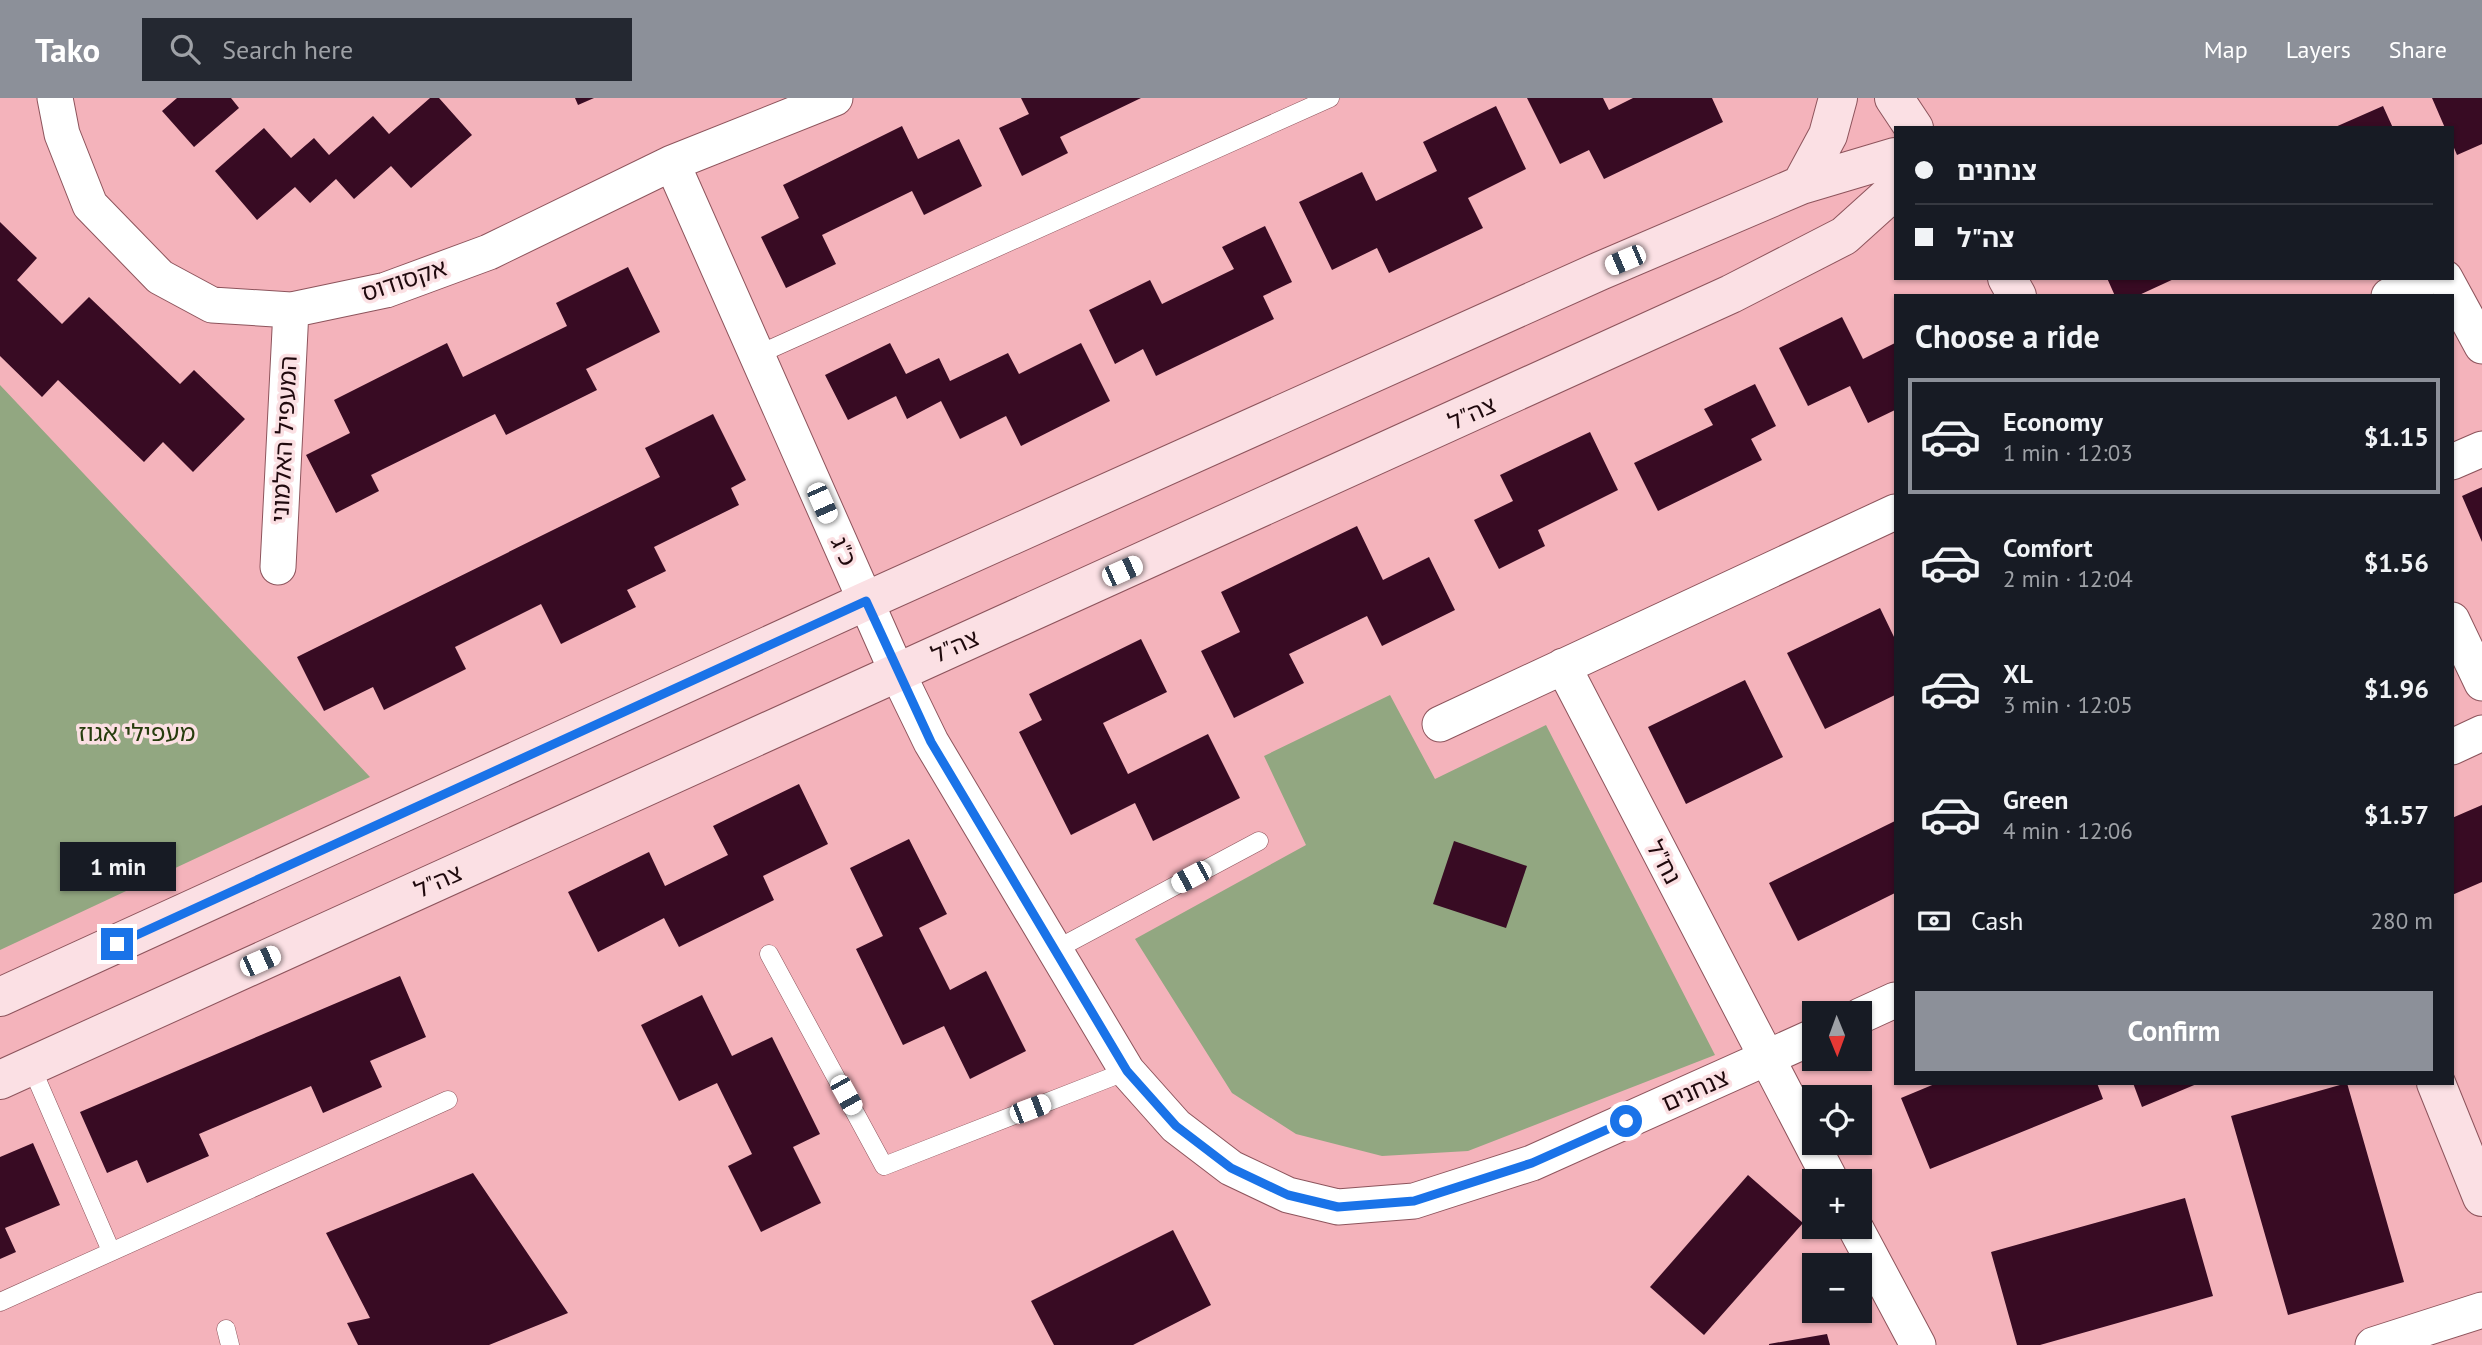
<!DOCTYPE html>
<meta charset="utf-8">
<style>
body{margin:0;font-family:"PT Sans","Noto Sans Hebrew",sans-serif;background:#242831;color:#f1f3f6;height:100vh;display:flex;flex-direction:column;font-size:26px;white-space:nowrap}
*{box-sizing:border-box;margin:0}
p{font-size:23px;color:#9ea1a6}
.icon{flex:none;width:38px;height:38px;fill:none;stroke:currentColor;stroke-width:2;stroke-linecap:round;stroke-linejoin:round}
.map{position:relative;flex:1;overflow:hidden}
.side{position:absolute;left:1894px;top:196px;width:560px;height:791px;display:flex;flex-direction:column;background:#171b24;border-radius:0px;box-shadow:0 2px 5px #0004}
.side>*{flex:none}
.hud{position:absolute;left:1894px;top:28px;width:560px;height:154px;border-radius:0px;box-shadow:0 2px 5px #0004;display:grid;align-content:center;height:154px;padding:0 21px;background:#171b24}
.needle{width:46px;rotate:179deg}
.fabs{position:absolute;left:1802px;top:903px;display:grid;gap:14px}
.fabs a{display:grid;place-items:center;width:70px;height:70px;border-radius:0px;background:#171b24;box-shadow:0 2px 5px #0004;font-size:35px}
.end{position:absolute;width:32px;height:32px;margin:-16px;border:9px solid #1a73e8;background:#fff;box-shadow:0 0 0 4px #fff}
.from{border-radius:50%}
.bubble{position:absolute;height:49px;border-radius:0px;background:#171b24;box-shadow:0 2px 5px #0004;font-size:23px;font-weight:600;line-height:49px;text-align:center}
.car{position:absolute;width:21px;height:42px;margin:-21px -10px;border-radius:9px;box-shadow:0 0 5px 2px #0007;background:linear-gradient(#fff 24%,#345 0 40%,#fff 0 76%,#345 0 86%,#fff 0)}
.hud b{display:flex;align-items:center;gap:24px;height:66px;font-size:26px}
.hud b+b{border-top:2px solid #363941}
.hud i{width:18px;height:18px;background:#f1f3f6}
ul{padding:0;list-style:none}
li{display:flex;align-items:center;gap:21px;height:116px;margin:0 14px 10px;padding:0 7px;border:4px solid transparent;border-radius:0px}
li div{flex:1}
li b{display:block;font-size:26px}
li em{font-style:normal;font-weight:600}
li.selected{border-color:#8c9099}
li>.icon{width:63px;height:63px;stroke-width:1.5}
h2{padding:0 21px;font-size:32px;line-height:84px}
.pay{display:flex;align-items:center;gap:18px;height:77px;padding:0 21px;font-size:26px}
.pay p{margin-inline-start:auto}
.button{display:flex;gap:14px;margin-top:auto;padding:14px 21px}
.button a{flex:1;height:80px;border-radius:0px;background:#8c9099;color:#fff;font-size:28px;font-weight:600;line-height:80px;text-align:center}
header{display:flex;align-items:center;gap:42px;box-sizing:border-box;height:98px;padding:0 35px;background:#8c9099;color:#fff}
header strong{font-size:33px}
nav{display:flex;gap:38px;margin-inline-start:auto;font-size:24px}
.search{width:490px;height:63px;background:#242831;display:flex;align-items:center;gap:18px;box-sizing:border-box;padding:0 24px;border-radius:0px;color:#9ea1a6;font-size:26px}
.map>svg:first-child{display:block}
.green{fill:#92a781}
.building{fill:#380b23}
.lines{fill:none;stroke-linecap:round;stroke-linejoin:round}
.lane-casing{stroke:#8d545c;stroke-width:19}
.street-casing{stroke:#8d545c;stroke-width:37}
.secondary-casing{stroke:#8d545c;stroke-width:40}
.lane{stroke:#fff;stroke-width:18}
.street{stroke:#fff;stroke-width:35}
.secondary{stroke:#fbe0e4;stroke-width:38}
.route{stroke:#1a73e8;stroke-width:9}
.labels{text-anchor:middle;dominant-baseline:central;stroke-width:7;stroke-linejoin:round;paint-order:stroke}
.street-label{font-size:24px;fill:#1f090d;stroke:#fbe0e3}
.park-label{font-size:24px;fill:#263c0d;stroke:#fbe0e3}
</style>
<header>
<strong>Tako</strong>
<div class="search"><svg class="icon" aria-label="search" viewBox="0 0 24 24"><circle cx="10" cy="10" r="6"/><path d="M15 15l6 6"/></svg>Search here</div>
<nav><a>Map</a><a>Layers</a><a>Share</a></nav>
</header>
<div class="map">
<svg width="2482" height="1247" viewBox="0 0 2482 1247">
<rect width="100%" height="100%" fill="#f4b3bb"/>
<path class="green" d="M 0,287 L 370,679 L 0,852 Z
M 1390,597 L 1435,681 L 1546,627 L 1715,957 L 1468,1053 L 1382,1058 L 1296,1036 L 1232,995 L 1135,841 L 1306,747 L 1264,658 Z"/>
<path class="building" d="M 177,0 L 231,0 L 239,10 L 194,49 L 162,13 Z
M 430,0 L 439,0 L 472,37 L 411,90 L 391,68 L 354,101 L 336,81 L 310,105 L 295,89 L 257,122 L 215,73 L 264,30 L 291,60 L 314,40 L 329,57 L 373,18 L 389,36 Z
M 575,0 L 594,0 L 578,7 Z
M 1021,0 L 1141,0 L 1060,39 L 1068,55 L 1022,78 L 999,30 L 1029,16 Z
M 1527,0 L 1603,0 L 1609,12 L 1633,0 L 1712,0 L 1723,24 L 1604,81 L 1589,52 L 1560,66 Z
M 2432,0 L 2482,0 L 2482,46 L 2457,57 L 2452,45 L 2452,30 L 2445,30 Z
M 1496,8 L 1526,71 L 1468,100 L 1483,130 L 1389,175 L 1377,150 L 1332,172 L 1299,104 L 1362,74 L 1376,103 L 1437,73 L 1423,44 Z
M 2383,8 L 2393,30 L 2333,30 Z
M 902,28 L 918,61 L 959,41 L 982,88 L 924,117 L 912,93 L 822,137 L 836,166 L 786,190 L 761,139 L 799,120 L 783,87 Z
M 0,124 L 37,160 L 17,182 L 62,226 L 89,199 L 180,286 L 194,272 L 245,321 L 193,374 L 163,344 L 144,364 L 58,282 L 42,299 L 0,258 Z
M 1265,128 L 1292,184 L 1263,198 L 1274,221 L 1156,278 L 1143,251 L 1115,266 L 1089,212 L 1150,182 L 1162,206 L 1234,171 L 1222,149 Z
M 628,169 L 660,234 L 586,271 L 597,292 L 506,337 L 495,316 L 371,377 L 379,393 L 336,415 L 306,357 L 350,335 L 334,302 L 447,245 L 463,279 L 567,228 L 556,205 Z
M 2107,180 L 2176,180 L 2137,198 L 2115,198 Z
M 1842,219 L 1863,261 L 1895,245 L 1895,312 L 1868,325 L 1850,288 L 1808,308 L 1779,250 Z
M 890,245 L 906,276 L 939,260 L 950,283 L 1008,255 L 1019,276 L 1081,245 L 1110,303 L 1021,348 L 1006,318 L 960,341 L 941,303 L 907,321 L 896,298 L 848,322 L 825,277 Z
M 1755,286 L 1776,328 L 1751,341 L 1762,362 L 1658,413 L 1634,365 L 1713,327 L 1704,311 Z
M 713,316 L 746,382 L 731,390 L 739,407 L 654,449 L 666,473 L 627,492 L 636,509 L 561,546 L 541,506 L 455,549 L 466,571 L 384,612 L 373,589 L 324,613 L 297,559 L 660,379 L 645,350 Z
M 1590,334 L 1618,392 L 1538,432 L 1545,448 L 1499,471 L 1474,422 L 1513,403 L 1500,377 Z
M 2482,389 L 2482,444 L 2462,398 Z
M 1357,428 L 1383,482 L 1429,459 L 1455,512 L 1382,548 L 1367,518 L 1289,556 L 1304,585 L 1234,620 L 1201,553 L 1240,534 L 1221,494 Z
M 1880,510 L 1895,541 L 1895,597 L 1825,631 L 1787,555 Z
M 1141,541 L 1167,594 L 1103,625 L 1128,676 L 1208,636 L 1240,700 L 1153,743 L 1135,705 L 1071,737 L 1019,634 L 1042,622 L 1029,596 Z
M 1745,582 L 1783,659 L 1686,706 L 1648,629 Z
M 799,686 L 828,746 L 763,778 L 774,802 L 679,849 L 664,820 L 598,854 L 568,794 L 649,754 L 665,788 L 728,757 L 713,728 Z
M 2482,707 L 2482,784 L 2452,797 L 2452,720 Z
M 1895,723 L 1895,795 L 1798,843 L 1769,785 Z
M 909,741 L 947,816 L 919,830 L 950,892 L 986,873 L 1026,953 L 970,981 L 944,928 L 903,947 L 856,851 L 883,838 L 850,770 Z
M 1454,743 L 1527,768 L 1506,830 L 1433,806 Z
M 400,878 L 426,939 L 370,963 L 382,989 L 323,1015 L 311,988 L 199,1036 L 209,1058 L 147,1085 L 137,1062 L 107,1075 L 80,1014 Z
M 702,897 L 732,958 L 772,939 L 820,1036 L 793,1049 L 821,1105 L 761,1134 L 728,1068 L 752,1056 L 717,985 L 679,1003 L 641,927 Z
M 1937,985 L 2097,985 L 2103,1001 L 1930,1071 L 1901,1000 Z
M 2133,985 L 2199,985 L 2142,1009 Z
M 2347,985 L 2404,1184 L 2288,1217 L 2231,1018 Z
M 33,1045 L 60,1107 L 5,1130 L 16,1154 L 0,1161 L 0,1059 Z
M 473,1075 L 568,1215 L 489,1247 L 358,1247 L 347,1225 L 370,1220 L 326,1135 Z
M 1748,1077 L 1803,1125 L 1704,1237 L 1650,1189 Z
M 2185,1100 L 2213,1198 L 2040,1247 L 2017,1247 L 1991,1154 Z
M 1173,1132 L 1211,1207 L 1133,1247 L 1054,1247 L 1031,1203 Z
M 1827,1236 L 1830,1247 L 1769,1247 L 1769,1246 Z"/>
<g class="lines">
<g class="lane-casing">
<path id="lane" d="M 757,257 L 1330,0
M 1055,852 L 1259,743
M 769,856 L 884,1068 L 1127,973
M 31,968 L 111,1153
M 0,1204 L 448,1002
M 226,1231 L 230,1247"/>
</g>
<g class="street-casing">
<path id="street" d="M 55,0 L 62,36 L 90,107 L 160,179 L 212,207 L 291,212 L 386,192 L 489,154 L 672,65 L 835,0
M 672,65 L 897,574 L 931,644 L 1127,973 L 1176,1028 L 1231,1070 L 1288,1097 L 1338,1109 L 1414,1103 L 1532,1065 L 1815,938
M 2445,180 L 2482,248
M 2389,198 L 2426,180
M 2452,364 L 2482,351
M 278,469 L 291,212
M 2452,522 L 2482,585
M 1563,568 L 1831,1083
M 1440,626 L 1895,414
M 2452,649 L 2482,635
M 1860,918 L 1895,902
M 1855,1129 L 1918,1247
M 2373,1247 L 2482,1212"/>
</g>
<g class="secondary-casing">
<path id="secondary" d="M 1894,0 L 1914,30
M 1801,87 L 1828,37 L 1838,0
M 2007,180 L 2017,198
M 0,899 L 866,503 L 1600,173 L 1801,87 L 1895,59
M 0,982 L 1731,196 L 1844,138 L 1895,92
M 2436,985 L 2482,1099"/>
</g>
<use href="#lane" class="lane"/>
<use href="#street" class="street"/>
<use href="#secondary" class="secondary"/>
</g>
<g class="lines">
<path class="route" d="M 117,846 L 866,503 L 931,644 L 1127,973 L 1176,1028 L 1231,1070 L 1288,1097 L 1338,1109 L 1414,1103 L 1532,1065 L 1626,1023"/>
</g>
<g class="labels">
<g class="street-label">
<text transform="translate(404 182) rotate(-18)">אקסודוס</text>
<text transform="translate(1472 315) rotate(-24)">צה"ל</text>
<text transform="translate(284 341) rotate(-87)">המעפיל האלמוני</text>
<text transform="translate(844 453) rotate(66)">כ"ג</text>
<text transform="translate(955 548) rotate(-24)">צה"ל</text>
<text transform="translate(1664 764) rotate(62)">נח"ל</text>
<text transform="translate(438 783) rotate(-24)">צה"ל</text>
<text transform="translate(1695 992) rotate(-24)">צנחנים</text>
</g>
<g class="park-label">
<text x="137" y="634">מעפילי אגוז</text>
</g>
</g>
</svg>
<div class="fabs">
<a><svg class="needle" viewBox="-14 -14 28 28"><path d="M0-13l5 13h-10z" fill="#e53935"/><path d="M0 13l5-13h-10z" fill="#9ea1a6"/></svg></a>
<a><svg class="icon" aria-label="locate" viewBox="0 0 24 24"><circle cx="12" cy="12" r="6"/><path d="M12 2v4M12 18v4M2 12h4M18 12h4"/></svg></a>
<a>+</a>
<a>−</a>
</div>
<i class="end from" style="left:1626px;top:1023px"></i>
<i class="end" style="left:117px;top:846px"></i>
<div class="bubble" style="left:60px;top:744px;width:116px">1 min</div>
<i class="car" style="left:1625px;top:162px;rotate:247deg"></i>
<i class="car" style="left:822px;top:405px;rotate:156deg"></i>
<i class="car" style="left:1122px;top:473px;rotate:66deg"></i>
<i class="car" style="left:1191px;top:779px;rotate:242deg"></i>
<i class="car" style="left:260px;top:863px;rotate:66deg"></i>
<i class="car" style="left:846px;top:997px;rotate:151deg"></i>
<i class="car" style="left:1030px;top:1011px;rotate:69deg"></i>
<div class="hud">
<b><i class="from"></i>צנחנים</b>
<b><i></i>צה&quot;ל</b>
</div>
<section class="side">
<h2>Choose a ride</h2>
<ul>
<li class="selected"><svg class="icon" aria-label="car" viewBox="0 0 24 24"><path d="M5 17H2v-5l4-1 3-4h7l3 4 3 1v5h-3M9 17h6M6 11h13"/><circle cx="7" cy="17" r="2"/><circle cx="17" cy="17" r="2"/></svg><div><b>Economy</b><p>1 min · 12:03</p></div><em>$1.15</em></li>
<li><svg class="icon" aria-label="car" viewBox="0 0 24 24"><path d="M5 17H2v-5l4-1 3-4h7l3 4 3 1v5h-3M9 17h6M6 11h13"/><circle cx="7" cy="17" r="2"/><circle cx="17" cy="17" r="2"/></svg><div><b>Comfort</b><p>2 min · 12:04</p></div><em>$1.56</em></li>
<li><svg class="icon" aria-label="car" viewBox="0 0 24 24"><path d="M5 17H2v-5l4-1 3-4h7l3 4 3 1v5h-3M9 17h6M6 11h13"/><circle cx="7" cy="17" r="2"/><circle cx="17" cy="17" r="2"/></svg><div><b>XL</b><p>3 min · 12:05</p></div><em>$1.96</em></li>
<li><svg class="icon" aria-label="car" viewBox="0 0 24 24"><path d="M5 17H2v-5l4-1 3-4h7l3 4 3 1v5h-3M9 17h6M6 11h13"/><circle cx="7" cy="17" r="2"/><circle cx="17" cy="17" r="2"/></svg><div><b>Green</b><p>4 min · 12:06</p></div><em>$1.57</em></li>
</ul>
<div class="pay"><svg class="icon" aria-label="cash" viewBox="0 0 24 24"><path d="M3 7h18v10H3z"/><circle cx="12" cy="12" r="2"/></svg>Cash<p>280 m</p></div>
<div class="button"><a>Confirm</a></div>
</section>
</div>
